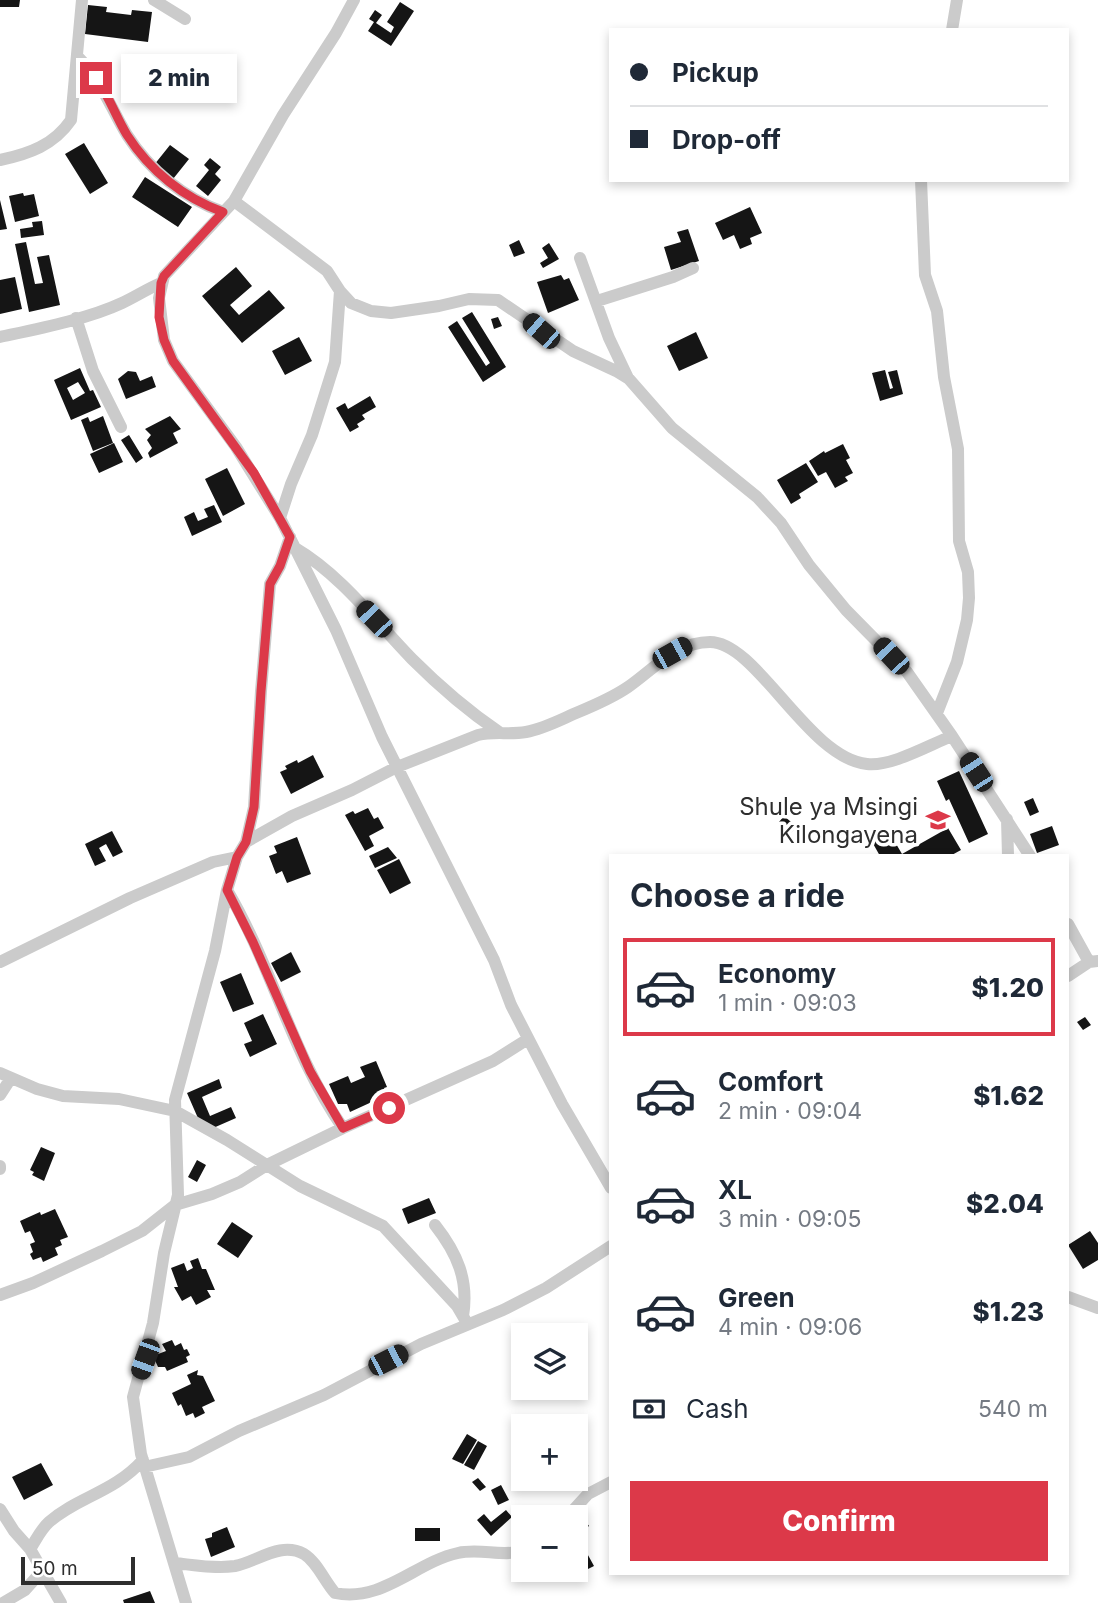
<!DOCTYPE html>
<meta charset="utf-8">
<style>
body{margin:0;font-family:Inter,sans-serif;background:#f6f6f7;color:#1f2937;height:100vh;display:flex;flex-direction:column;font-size:26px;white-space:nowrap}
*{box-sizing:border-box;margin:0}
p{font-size:23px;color:#747a83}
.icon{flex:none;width:38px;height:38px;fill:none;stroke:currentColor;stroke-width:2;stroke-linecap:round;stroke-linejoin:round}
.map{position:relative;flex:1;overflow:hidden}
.drawer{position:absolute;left:609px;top:854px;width:460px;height:721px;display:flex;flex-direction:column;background:#fff;border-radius:0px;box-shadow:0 4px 10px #0003}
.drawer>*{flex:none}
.guide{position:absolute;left:609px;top:28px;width:460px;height:154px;border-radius:0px;box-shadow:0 4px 10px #0003;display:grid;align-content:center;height:154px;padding:0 21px;background:#fff}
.controls{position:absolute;left:511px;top:1323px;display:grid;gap:14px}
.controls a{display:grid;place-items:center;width:77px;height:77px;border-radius:0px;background:#fff;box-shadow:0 4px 10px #0003;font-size:35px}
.scale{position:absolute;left:21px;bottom:18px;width:114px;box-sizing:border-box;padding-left:7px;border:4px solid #2e2e2e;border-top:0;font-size:19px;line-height:24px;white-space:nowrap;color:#2e2e2e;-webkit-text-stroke:5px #fff;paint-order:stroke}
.end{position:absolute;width:32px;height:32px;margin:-16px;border:9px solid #dc3949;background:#fff;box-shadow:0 0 0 4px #fff}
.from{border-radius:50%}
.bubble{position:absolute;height:49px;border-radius:0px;background:#fff;box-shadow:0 4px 10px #0003;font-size:23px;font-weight:800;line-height:49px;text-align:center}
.car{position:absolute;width:21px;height:42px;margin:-21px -10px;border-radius:9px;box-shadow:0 0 5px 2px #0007;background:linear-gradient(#222 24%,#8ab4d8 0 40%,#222 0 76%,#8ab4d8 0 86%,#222 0)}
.guide b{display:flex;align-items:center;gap:24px;height:66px;font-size:26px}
.guide b+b{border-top:2px solid #e0e1e3}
.guide i{width:18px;height:18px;background:#1f2937}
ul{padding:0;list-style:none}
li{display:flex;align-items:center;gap:21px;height:98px;margin:0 14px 10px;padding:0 7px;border:4px solid transparent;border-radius:0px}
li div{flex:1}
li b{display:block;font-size:26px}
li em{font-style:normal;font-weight:800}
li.selected{border-color:#dc3949}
li>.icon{width:63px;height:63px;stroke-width:1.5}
h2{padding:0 21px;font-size:32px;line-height:84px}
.pay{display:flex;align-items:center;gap:18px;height:77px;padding:0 21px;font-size:26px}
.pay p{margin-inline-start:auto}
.action{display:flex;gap:14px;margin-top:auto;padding:14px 21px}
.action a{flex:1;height:80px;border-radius:0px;background:#dc3949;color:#fff;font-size:28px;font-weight:800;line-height:80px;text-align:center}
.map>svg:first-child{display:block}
.building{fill:#151515;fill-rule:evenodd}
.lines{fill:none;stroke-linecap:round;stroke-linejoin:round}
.street{stroke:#cbcbcb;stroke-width:12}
.route{stroke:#dc3949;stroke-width:9}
.labels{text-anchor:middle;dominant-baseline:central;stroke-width:7;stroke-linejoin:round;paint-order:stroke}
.poi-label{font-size:24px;fill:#2e2e2e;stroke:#fff;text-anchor:end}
</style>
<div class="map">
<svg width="1098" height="1603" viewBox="0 0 1098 1603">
<rect width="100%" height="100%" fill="#fff"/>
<path class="building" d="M 0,0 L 20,0 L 19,7 L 0,7 Z
M 400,2 L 414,11 L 391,46 L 368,31 L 374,22 L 369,19 L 375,10 L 382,15 L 376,23 L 391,33 L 394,27 L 387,22 Z
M 88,5 L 107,7 L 106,12 L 131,15 L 132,10 L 152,12 L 148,42 L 85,34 Z
M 84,143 L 108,183 L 90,194 L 65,154 Z
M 170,145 L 189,159 L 173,179 L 154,165 Z
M 210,158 L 221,167 L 215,174 L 221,180 L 208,196 L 196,186 L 209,170 L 204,165 Z
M 145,177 L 192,207 L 178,227 L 132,197 Z
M 23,193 L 24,196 L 34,194 L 39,216 L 15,222 L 9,196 Z
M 0,200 L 7,229 L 0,230 Z
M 750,207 L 762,233 L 750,238 L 752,244 L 740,249 L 734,235 L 723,240 L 715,223 Z
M 42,221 L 44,235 L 21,238 L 20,229 L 33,227 L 32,222 Z
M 688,229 L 699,261 L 671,270 L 664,247 L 681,242 L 677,232 Z
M 519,240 L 525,253 L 514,257 L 509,245 Z
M 26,242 L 35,284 L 43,283 L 37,257 L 49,255 L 60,305 L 29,312 L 15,244 Z
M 549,243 L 559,259 L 543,268 L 540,263 L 548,258 L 542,248 Z
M 236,267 L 252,286 L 230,305 L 239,315 L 269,290 L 285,308 L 242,343 L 202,296 Z
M 561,275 L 564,280 L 569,278 L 579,300 L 548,313 L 537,282 Z
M 15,277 L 22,309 L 0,314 L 0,280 Z
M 472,312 L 506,367 L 483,382 L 448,327 L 457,321 L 486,366 L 490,363 L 462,318 Z
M 498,317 L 502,326 L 494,329 L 491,319 Z
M 696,332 L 708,358 L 679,371 L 667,346 Z
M 299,337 L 312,361 L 285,375 L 272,351 Z
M 80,368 L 90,391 L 93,390 L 101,407 L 71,420 L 54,380 ZM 78,382 L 85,393 L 73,400 L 67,388 Z
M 885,370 L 890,389 L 893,388 L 888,372 L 897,370 L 903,394 L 880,401 L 872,373 Z
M 128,371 L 136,372 L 140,381 L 152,376 L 156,387 L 126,399 L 118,379 Z
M 370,396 L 376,407 L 362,415 L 365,419 L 357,424 L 359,427 L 350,432 L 336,408 L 345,403 L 348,409 Z
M 103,416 L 113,443 L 93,451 L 81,420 L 88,417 L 90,422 Z
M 170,416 L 181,429 L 173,433 L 178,443 L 150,458 L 148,453 L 152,448 L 147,440 L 151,435 L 145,429 Z
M 129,435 L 143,458 L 136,463 L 121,440 Z
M 114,443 L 123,462 L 99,473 L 90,454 Z
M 843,444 L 850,458 L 846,460 L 853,473 L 845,477 L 848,481 L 835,488 L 826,472 L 818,476 L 809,461 L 824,451 L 825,453 Z
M 806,463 L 818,482 L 799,494 L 801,498 L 791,504 L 777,480 Z
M 227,468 L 245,504 L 223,516 L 205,479 Z
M 214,505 L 222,522 L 192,536 L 184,517 L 194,512 L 198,521 L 208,517 L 204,509 Z
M 313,755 L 324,777 L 291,794 L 280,772 L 287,769 L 285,766 L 297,760 L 298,763 Z
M 959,771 L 988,834 L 969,843 L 949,799 L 946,801 L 937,781 Z
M 1033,798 L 1039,812 L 1030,816 L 1024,802 Z
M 368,808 L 374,819 L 378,817 L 384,828 L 369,836 L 374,846 L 365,851 L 345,815 L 353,811 L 355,814 Z
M 784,816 L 797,827 L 791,833 L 779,822 Z
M 1052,826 L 1059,845 L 1037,853 L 1030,834 Z
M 948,828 L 961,850 L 950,856 L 880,856 L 871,840 L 888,830 L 902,854 Z
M 112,831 L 123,852 L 113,857 L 106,844 L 99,848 L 106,861 L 95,866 L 85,844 Z
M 297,837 L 311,874 L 287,883 L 282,871 L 276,874 L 269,856 L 277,853 L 274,846 Z
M 388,847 L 397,858 L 375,868 L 369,856 Z
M 399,859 L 411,883 L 390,894 L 377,870 Z
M 291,952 L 301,972 L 281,982 L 271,963 Z
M 241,973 L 254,1004 L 233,1012 L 220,982 Z
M 263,1014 L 277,1044 L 250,1057 L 244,1044 L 252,1041 L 244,1023 Z
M 1085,1017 L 1091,1025 L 1083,1030 L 1077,1022 Z
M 376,1061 L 387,1087 L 384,1088 L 387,1095 L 350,1112 L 347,1104 L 338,1104 L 329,1084 L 348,1076 L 351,1083 L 365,1077 L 360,1067 Z
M 219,1079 L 222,1088 L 202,1097 L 210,1116 L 231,1107 L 236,1118 L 204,1132 L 187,1093 Z
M 41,1147 L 55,1153 L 44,1181 L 32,1175 L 34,1172 L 30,1170 Z
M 197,1160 L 206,1165 L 197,1182 L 188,1177 Z
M 429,1198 L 436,1213 L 408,1224 L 402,1209 Z
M 55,1209 L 68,1237 L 60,1240 L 62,1245 L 55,1248 L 58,1255 L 43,1262 L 41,1257 L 33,1260 L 30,1254 L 33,1252 L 30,1244 L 35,1242 L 30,1231 L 25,1233 L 20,1221 L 40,1212 L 41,1215 Z
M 232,1222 L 253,1236 L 238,1258 L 217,1244 Z
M 1090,1231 L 1098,1243 L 1098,1260 L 1083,1269 L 1068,1245 Z
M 198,1258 L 202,1269 L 206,1269 L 215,1290 L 207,1290 L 211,1297 L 196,1305 L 191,1296 L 182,1301 L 174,1287 L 178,1287 L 171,1268 L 184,1263 L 187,1271 L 193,1268 L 190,1261 Z
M 172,1340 L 175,1346 L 181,1343 L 184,1350 L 187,1349 L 190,1355 L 186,1357 L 188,1362 L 167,1371 L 165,1367 L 158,1367 L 153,1356 L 166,1351 L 162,1344 Z
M 198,1370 L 197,1375 L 203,1376 L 215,1401 L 202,1407 L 205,1413 L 195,1418 L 193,1413 L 186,1416 L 181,1404 L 178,1406 L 172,1393 L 191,1384 L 187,1375 Z
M 467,1434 L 477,1440 L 463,1464 L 452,1459 Z
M 478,1441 L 487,1446 L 474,1470 L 464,1465 Z
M 41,1463 L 53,1485 L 24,1500 L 12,1477 Z
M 478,1478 L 486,1487 L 480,1491 L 472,1482 Z
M 501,1485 L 509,1500 L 498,1505 L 491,1490 Z
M 506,1510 L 512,1517 L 491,1536 L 477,1520 L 484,1514 L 491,1522 Z
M 581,1515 L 589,1526 L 581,1531 L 585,1537 L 576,1544 L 576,1518 Z
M 227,1527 L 235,1547 L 211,1557 L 205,1539 L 212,1537 L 212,1533 Z
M 415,1528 L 440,1528 L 440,1541 L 415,1541 Z
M 583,1546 L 594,1566 L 584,1571 L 576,1558 L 576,1550 Z
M 150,1591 L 155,1603 L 124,1603 L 123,1600 Z"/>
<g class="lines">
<path class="street" d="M 154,0 L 185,19
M 354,0 L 336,33 L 283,115 L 234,201 L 164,276 L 159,298 L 164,340 L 173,361 L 236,447 L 280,518 L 336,630 L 382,737 L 494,960 L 511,1005 L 562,1104 L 611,1188
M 952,30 L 957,0
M 78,57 C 102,81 110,107 127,135 C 150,171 184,198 223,212
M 0,160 C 29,154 54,145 71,120 L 82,0
M 921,180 L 925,275 L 937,311 L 944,377 L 958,449 L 959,541 L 968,572 L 969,598 L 967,620 L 957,662 L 937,713
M 234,201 L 327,271 L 340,291 L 335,362 L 312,435 L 291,484 L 280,518
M 580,258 L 609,338 L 628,378
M 340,291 L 351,303 L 371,311 L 391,313 L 439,306 L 469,299 L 498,300 L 573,351 L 616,371 L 629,379 L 672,428 L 757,497 L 781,523 L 809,565 L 846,610 L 907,672 L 952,736 L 1030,856
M 597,301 L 673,277 L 693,268
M 76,318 L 93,371 L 121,427
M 0,337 C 37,329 88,319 122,303 C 135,297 147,289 161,283
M 295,548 C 341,575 376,622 412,659 C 439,686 468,711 499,732
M 1007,819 L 1008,856
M 246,842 L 254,807 L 261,691 L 270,584 L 280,566 L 290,537
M 227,890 C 272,966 292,1055 343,1128
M 1068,924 L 1089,962
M 0,962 L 130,898 L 213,862 L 237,857
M 1068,976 L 1089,962 L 1098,961
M 0,1073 L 37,1089 L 63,1096 L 119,1099 L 175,1111 L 227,1140 L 300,1186 L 383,1226 L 457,1306 L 467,1323
M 0,1095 L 11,1078
M 0,1166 L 0,1169
M 435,1225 C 457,1253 469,1280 463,1316
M 0,1295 L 33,1283 L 102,1251 L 142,1231 L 175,1205 L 212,1194 L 240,1182 L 267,1165 L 343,1128 L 493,1061 L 528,1039
M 1068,1297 L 1098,1308
M 144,1467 L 189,1457 L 239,1431 L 324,1395 L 421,1344 L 503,1310 L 546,1288 L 611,1246
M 0,1509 L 14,1531 L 30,1549 L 61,1603
M 567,1517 L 588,1494 L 611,1482
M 30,1549 C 36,1540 41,1529 49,1522 C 79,1496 113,1493 143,1460
M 175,1563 C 194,1565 216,1569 235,1566 C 257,1562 280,1541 304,1554 C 317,1562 325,1582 335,1593 C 382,1603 416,1562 458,1553 C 480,1548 502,1557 523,1551
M 3,1603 L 25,1590 L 42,1571
M 186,1603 L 141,1454 L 133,1397 L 153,1323 L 164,1253 L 178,1195 L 175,1100 L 215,951 L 227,890 L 237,857 L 246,842 L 292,816 L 352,790 L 397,767 L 478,735 C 494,731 510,735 526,732 C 543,729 560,720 576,713 C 593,706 612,698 628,687 C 654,669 676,642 710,642 C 757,642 808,758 867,764 C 891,767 929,745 952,736"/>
</g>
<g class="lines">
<path class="route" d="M 96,78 C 109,96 116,117 127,135 C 150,171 184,198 223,212 L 164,276 L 161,283 L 159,317 L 164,340 L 173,361 L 254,473 L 290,537 L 280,566 L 270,584 L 261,691 L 254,807 L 246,842 L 237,857 L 227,890 L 253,942 L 310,1071 L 343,1128 L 389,1108"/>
</g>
<defs>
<g id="school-bare" transform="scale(1.89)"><path d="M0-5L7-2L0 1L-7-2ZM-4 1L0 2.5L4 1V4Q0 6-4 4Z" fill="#dc3949" stroke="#fff" stroke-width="2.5" paint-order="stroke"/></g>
</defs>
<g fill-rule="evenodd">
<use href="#school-bare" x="938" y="820"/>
</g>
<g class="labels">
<g class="poi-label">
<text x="918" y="806">Shule ya Msingi<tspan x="918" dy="28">Kilongayena</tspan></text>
</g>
</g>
</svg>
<div class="controls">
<a><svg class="icon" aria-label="layers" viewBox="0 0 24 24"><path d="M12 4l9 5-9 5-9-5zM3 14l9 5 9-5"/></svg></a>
<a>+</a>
<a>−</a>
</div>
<div class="scale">50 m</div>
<i class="end from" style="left:389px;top:1108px"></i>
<i class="end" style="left:96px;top:78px"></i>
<div class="bubble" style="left:121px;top:54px;width:116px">2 min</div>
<i class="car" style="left:541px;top:331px;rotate:311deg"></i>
<i class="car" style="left:374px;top:619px;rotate:316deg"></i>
<i class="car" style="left:672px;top:653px;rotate:61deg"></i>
<i class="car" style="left:891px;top:656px;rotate:317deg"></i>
<i class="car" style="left:976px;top:772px;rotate:327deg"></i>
<i class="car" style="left:145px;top:1359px;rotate:200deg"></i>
<i class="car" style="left:388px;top:1360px;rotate:63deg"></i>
<div class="guide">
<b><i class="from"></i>Pickup</b>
<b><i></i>Drop-off</b>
</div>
<section class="drawer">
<h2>Choose a ride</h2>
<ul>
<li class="selected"><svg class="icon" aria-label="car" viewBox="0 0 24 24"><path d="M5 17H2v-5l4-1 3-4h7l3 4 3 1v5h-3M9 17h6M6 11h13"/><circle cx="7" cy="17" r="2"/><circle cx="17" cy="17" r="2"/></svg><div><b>Economy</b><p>1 min · 09:03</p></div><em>$1.20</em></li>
<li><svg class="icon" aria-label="car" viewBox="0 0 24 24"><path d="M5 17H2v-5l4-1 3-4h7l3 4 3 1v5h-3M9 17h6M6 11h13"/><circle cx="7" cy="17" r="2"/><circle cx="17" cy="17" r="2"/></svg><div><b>Comfort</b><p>2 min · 09:04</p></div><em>$1.62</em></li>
<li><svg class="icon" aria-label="car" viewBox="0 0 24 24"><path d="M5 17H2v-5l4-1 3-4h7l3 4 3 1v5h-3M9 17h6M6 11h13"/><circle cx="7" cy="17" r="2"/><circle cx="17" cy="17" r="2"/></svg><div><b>XL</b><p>3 min · 09:05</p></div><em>$2.04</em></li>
<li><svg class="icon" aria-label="car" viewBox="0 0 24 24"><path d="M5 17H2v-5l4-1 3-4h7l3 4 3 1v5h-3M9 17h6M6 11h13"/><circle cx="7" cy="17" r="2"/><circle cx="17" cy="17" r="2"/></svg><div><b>Green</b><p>4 min · 09:06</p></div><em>$1.23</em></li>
</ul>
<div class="pay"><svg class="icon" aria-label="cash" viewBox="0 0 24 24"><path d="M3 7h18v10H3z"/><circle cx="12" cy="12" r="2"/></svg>Cash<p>540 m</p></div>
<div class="action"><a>Confirm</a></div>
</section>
</div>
